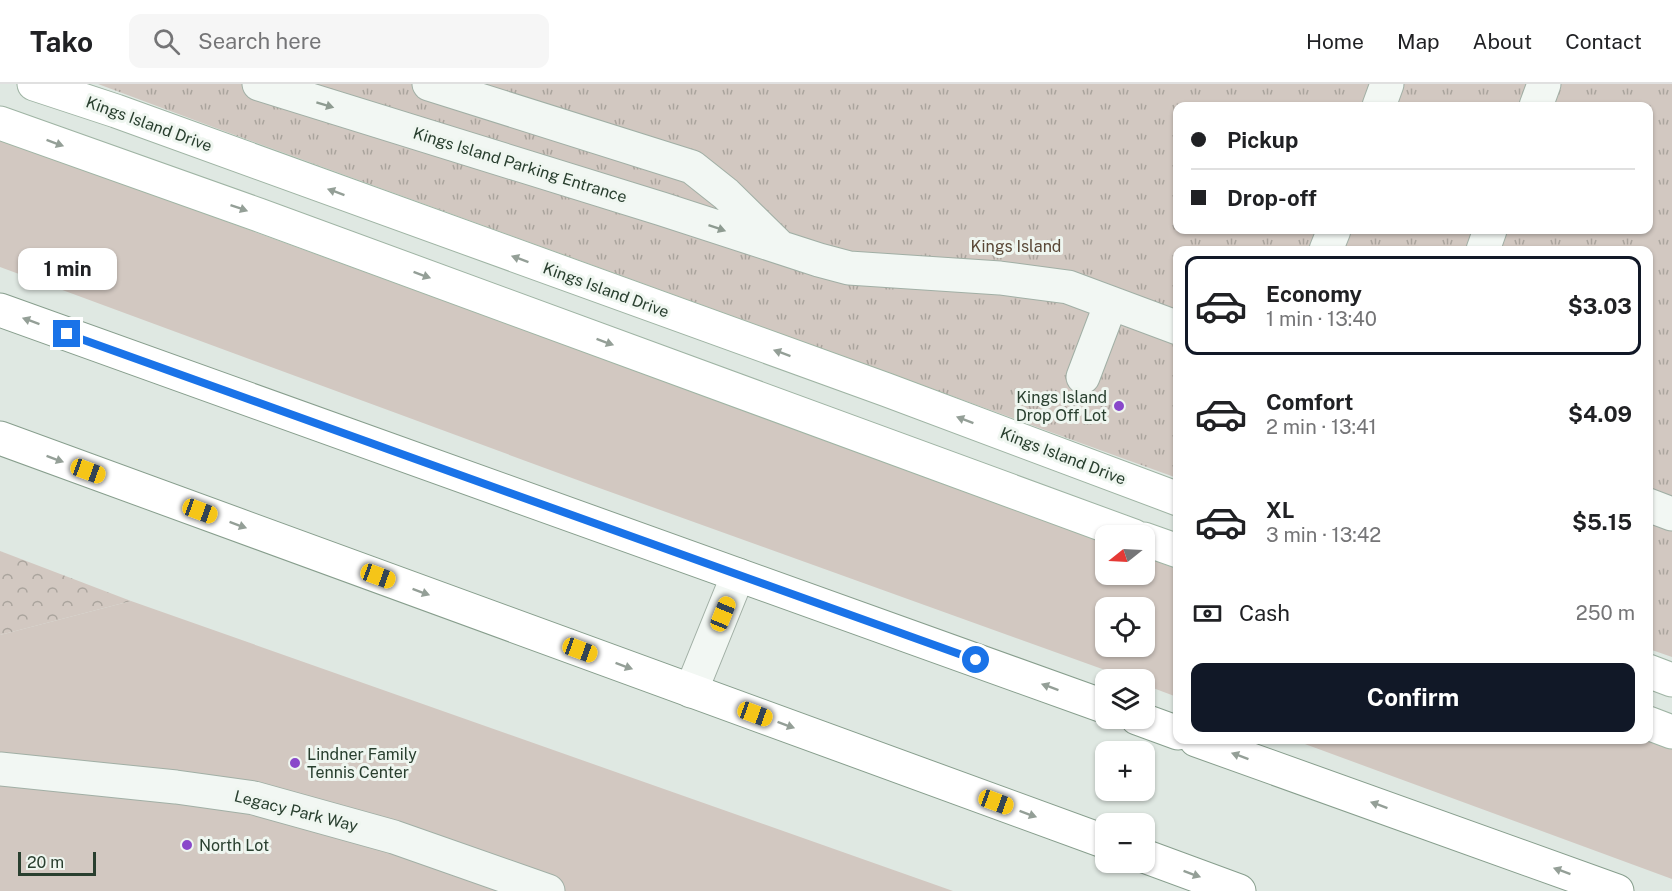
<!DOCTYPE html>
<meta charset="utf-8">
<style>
body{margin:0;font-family:"Public Sans",sans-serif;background:#f6f6f6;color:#202124;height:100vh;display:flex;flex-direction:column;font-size:22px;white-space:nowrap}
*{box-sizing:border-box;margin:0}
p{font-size:20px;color:#757577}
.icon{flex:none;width:33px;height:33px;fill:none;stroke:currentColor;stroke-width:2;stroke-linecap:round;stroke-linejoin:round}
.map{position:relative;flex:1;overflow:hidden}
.drawer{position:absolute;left:1173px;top:162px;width:480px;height:498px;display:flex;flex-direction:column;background:#fff;border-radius:12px;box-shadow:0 2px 4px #0004}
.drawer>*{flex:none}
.banner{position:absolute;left:1173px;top:18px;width:480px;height:132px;border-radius:12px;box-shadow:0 2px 4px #0004;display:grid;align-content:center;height:132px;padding:0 18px;background:#fff}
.needle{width:39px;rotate:252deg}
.tools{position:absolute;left:1095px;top:441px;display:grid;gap:12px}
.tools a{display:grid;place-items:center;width:60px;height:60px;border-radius:12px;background:#fff;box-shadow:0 2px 4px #0004;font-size:30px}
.scale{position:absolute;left:18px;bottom:15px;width:78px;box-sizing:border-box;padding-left:6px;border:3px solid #293f2f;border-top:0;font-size:16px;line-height:21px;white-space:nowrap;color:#293f2f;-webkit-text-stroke:4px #eff6f0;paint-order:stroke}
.end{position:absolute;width:27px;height:27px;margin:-14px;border:8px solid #1a73e8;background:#fff;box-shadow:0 0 0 3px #fff}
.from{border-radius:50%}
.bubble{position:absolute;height:42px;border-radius:12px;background:#fff;box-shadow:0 2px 4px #0004;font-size:20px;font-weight:700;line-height:42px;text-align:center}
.car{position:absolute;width:18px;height:36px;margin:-18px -9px;border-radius:8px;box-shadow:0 0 4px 2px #0007;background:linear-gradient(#f5c518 24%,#345 0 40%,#f5c518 0 76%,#345 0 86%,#f5c518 0)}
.banner b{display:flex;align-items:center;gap:21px;height:57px;font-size:22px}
.banner b+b{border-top:2px solid #e0e0e0}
.banner i{width:15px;height:15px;background:#202124}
ul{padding:10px 0 0;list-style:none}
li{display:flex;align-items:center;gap:18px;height:99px;margin:0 12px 9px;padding:0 6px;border:3px solid transparent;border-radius:12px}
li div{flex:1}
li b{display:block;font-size:22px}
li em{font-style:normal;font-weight:700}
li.current{border-color:#111827}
li>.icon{width:54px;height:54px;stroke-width:1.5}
.pay{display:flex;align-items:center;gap:15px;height:66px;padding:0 18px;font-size:22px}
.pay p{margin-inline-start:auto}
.action{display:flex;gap:12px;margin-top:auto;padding:12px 18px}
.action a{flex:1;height:69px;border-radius:12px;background:#111827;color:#fff;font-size:24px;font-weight:700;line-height:69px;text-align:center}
header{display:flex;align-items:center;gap:36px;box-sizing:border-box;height:84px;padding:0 30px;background:#fff;border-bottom:2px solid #e0e0e0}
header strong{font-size:28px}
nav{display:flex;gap:33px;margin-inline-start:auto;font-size:21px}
.search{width:420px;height:54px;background:#f6f6f6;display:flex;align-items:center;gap:15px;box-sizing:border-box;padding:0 21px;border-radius:12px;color:#757577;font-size:22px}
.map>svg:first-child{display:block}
.grass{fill:#d2c8c1;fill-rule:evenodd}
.forest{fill:url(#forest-crowns)}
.park{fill:url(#park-tufts);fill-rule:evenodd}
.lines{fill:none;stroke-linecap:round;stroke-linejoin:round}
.minor-casing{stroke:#a1afa5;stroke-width:35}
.major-casing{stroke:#9fb4a4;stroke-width:35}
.highway-casing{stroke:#879e8d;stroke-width:35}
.minor{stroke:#f2f7f3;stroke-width:33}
.major{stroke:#fff;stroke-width:33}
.highway{stroke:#fff;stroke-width:33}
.oneway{fill:#8e9b91}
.oneway2{fill:#949f97}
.route{stroke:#1a73e8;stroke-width:8}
.poi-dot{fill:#8948ca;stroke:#eff6f0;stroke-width:2}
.labels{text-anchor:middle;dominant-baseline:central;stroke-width:6;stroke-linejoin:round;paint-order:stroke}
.street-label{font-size:16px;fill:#293f2f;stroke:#eff6f0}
.park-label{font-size:16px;fill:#5a4736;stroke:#eff6f0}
.poi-label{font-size:16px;fill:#293f2f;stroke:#eff6f0;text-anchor:start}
</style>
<header>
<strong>Tako</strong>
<div class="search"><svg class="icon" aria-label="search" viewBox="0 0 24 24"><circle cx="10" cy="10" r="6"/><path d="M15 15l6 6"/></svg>Search here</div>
<nav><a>Home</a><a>Map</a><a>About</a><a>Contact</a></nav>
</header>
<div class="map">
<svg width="1672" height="807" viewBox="0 0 1672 807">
<defs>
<pattern id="forest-crowns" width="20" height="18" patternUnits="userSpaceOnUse" patternTransform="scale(1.5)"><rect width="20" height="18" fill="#d2c8c1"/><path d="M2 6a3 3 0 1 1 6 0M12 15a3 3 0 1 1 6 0" fill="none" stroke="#aaa49d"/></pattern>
<pattern id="park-tufts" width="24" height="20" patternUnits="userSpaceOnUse" patternTransform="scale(1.5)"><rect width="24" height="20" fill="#d2c8c1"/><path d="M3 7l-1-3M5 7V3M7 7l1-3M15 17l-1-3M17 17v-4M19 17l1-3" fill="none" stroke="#aaa49d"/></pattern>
</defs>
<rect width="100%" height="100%" fill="#dfe8e2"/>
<path class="grass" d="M 0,55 L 1105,458 L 1106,490 L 1144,490 L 1145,473 L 1177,485 L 1177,613 L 1145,601 L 1144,596 L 1130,595 L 591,401 L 0,183 ZM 1106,524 L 1144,524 L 1144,562 L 1106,562 Z
M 131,517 L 953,807 L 0,807 L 0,551 Z
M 1294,656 L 1646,656 L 1672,665 L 1672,795 Z"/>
<path class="forest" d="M 0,467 L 131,517 L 0,551 Z"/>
<path class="park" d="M 98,0 L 1672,0 L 1672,573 L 1649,565 L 1648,166 L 1178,166 L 1177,394 L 213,43 ZM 1178,22 L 1648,22 L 1648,146 L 1178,146 Z"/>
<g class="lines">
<g class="minor-casing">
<path id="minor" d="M 259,0 L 662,125 L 819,176 L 849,184 L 1000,194 L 1068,203 L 1178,244
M 429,0 L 692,83 L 726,110 L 780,163
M 1379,22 L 1387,0
M 1536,22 L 1544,0
M 1326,166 L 1334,146
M 1483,166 L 1490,146
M 1083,293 L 1111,219
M 1648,421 L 1672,430
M 691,607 L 738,491
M 0,685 L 176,703 L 254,714 L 394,753 L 548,807"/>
</g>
<g class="major-casing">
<path id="major" d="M 34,0 L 116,27 L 887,306 L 1178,415
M 0,39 L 259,131 L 1134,452
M 1144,455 L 1178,467
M 1648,587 L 1672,596
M 1648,639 L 1672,648"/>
</g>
<g class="highway-casing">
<path id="highway" d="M 0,226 L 1106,623
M 0,354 L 1106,758
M 1137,634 L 1178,649
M 1196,656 L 1617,807
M 1144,772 L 1239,807"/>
</g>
<use href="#minor" class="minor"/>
<use href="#major" class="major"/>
<use href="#highway" class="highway"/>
</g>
<defs><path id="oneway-solid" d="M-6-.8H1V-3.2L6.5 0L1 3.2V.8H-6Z" transform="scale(1.5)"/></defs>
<g class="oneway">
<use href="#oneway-solid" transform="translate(325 21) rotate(17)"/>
<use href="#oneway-solid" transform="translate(717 144) rotate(19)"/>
</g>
<g class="oneway2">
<use href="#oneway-solid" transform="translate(55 59) rotate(20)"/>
<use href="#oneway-solid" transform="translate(336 108) rotate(-160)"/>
<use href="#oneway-solid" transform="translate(239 124) rotate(19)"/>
<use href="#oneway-solid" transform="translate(520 175) rotate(-160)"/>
<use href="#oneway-solid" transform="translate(422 191) rotate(20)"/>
<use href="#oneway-solid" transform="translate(31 237) rotate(-160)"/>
<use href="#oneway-solid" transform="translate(605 258) rotate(20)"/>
<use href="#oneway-solid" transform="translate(782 269) rotate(-160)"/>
<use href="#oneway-solid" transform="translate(965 336) rotate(-159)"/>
<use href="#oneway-solid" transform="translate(55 375) rotate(20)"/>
<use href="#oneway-solid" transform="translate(238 441) rotate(20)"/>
<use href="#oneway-solid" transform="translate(421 508) rotate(20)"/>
<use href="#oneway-solid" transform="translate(624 582) rotate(20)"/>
<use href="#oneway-solid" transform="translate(1050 603) rotate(-160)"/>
<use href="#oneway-solid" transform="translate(786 641) rotate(20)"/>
<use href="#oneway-solid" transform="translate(1240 672) rotate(-160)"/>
<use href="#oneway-solid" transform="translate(1379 721) rotate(-160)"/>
<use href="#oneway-solid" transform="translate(1028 730) rotate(20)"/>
<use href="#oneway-solid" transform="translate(1562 787) rotate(-160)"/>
<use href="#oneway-solid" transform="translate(1192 790) rotate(20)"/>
</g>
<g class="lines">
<path class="route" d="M 67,250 L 976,576"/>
</g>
<g class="poi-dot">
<circle cx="1119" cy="322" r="6"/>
<circle cx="295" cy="679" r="6"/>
<circle cx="187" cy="761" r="6"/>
</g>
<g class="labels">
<g class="street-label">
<text transform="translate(149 40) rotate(20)">Kings Island Drive</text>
<text transform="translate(520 81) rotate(17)">Kings Island Parking Entrance</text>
<text transform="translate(606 206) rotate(20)">Kings Island Drive</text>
<text transform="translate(1063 372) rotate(21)">Kings Island Drive</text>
<text transform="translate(296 727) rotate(14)">Legacy Park Way</text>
</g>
<g class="park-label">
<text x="1016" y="162">Kings Island</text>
</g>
<g class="poi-label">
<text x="1107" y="313" text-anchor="end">Kings Island<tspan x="1107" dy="18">Drop Off Lot</tspan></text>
<text x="307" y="670">Lindner Family<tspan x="307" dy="18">Tennis Center</tspan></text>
<text x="199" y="761">North Lot</text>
</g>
</g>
</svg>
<div class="tools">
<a><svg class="needle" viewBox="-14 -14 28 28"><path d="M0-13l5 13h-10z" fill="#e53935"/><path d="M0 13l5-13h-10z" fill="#757577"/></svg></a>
<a><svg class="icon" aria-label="locate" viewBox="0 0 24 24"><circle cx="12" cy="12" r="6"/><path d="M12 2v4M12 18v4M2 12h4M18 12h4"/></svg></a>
<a><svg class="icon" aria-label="layers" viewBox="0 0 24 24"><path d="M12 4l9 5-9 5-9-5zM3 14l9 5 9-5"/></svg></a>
<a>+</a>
<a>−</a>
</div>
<div class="scale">20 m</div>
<i class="end from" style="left:976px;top:576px"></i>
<i class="end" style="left:67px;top:250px"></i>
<div class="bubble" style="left:18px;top:164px;width:99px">1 min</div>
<i class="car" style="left:88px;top:387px;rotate:110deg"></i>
<i class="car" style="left:200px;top:427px;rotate:110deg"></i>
<i class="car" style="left:378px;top:492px;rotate:110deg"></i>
<i class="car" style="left:723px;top:530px;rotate:22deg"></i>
<i class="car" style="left:580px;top:566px;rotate:110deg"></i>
<i class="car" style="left:755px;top:630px;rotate:110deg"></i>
<i class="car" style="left:996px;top:718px;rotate:110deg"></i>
<div class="banner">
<b><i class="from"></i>Pickup</b>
<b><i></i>Drop-off</b>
</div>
<section class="drawer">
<ul>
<li class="current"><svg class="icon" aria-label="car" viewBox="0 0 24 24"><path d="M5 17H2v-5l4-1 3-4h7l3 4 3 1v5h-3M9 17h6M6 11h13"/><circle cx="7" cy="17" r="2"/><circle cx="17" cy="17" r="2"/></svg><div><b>Economy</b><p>1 min · 13:40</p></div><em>$3.03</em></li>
<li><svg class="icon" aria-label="car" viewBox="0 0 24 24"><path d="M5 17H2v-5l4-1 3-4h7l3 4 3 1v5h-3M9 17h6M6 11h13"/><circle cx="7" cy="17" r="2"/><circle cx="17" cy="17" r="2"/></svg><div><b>Comfort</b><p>2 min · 13:41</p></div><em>$4.09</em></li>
<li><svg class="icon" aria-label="car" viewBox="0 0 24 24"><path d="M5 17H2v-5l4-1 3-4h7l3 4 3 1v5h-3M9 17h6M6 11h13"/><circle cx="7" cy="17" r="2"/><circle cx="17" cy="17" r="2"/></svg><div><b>XL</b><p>3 min · 13:42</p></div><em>$5.15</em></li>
</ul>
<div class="pay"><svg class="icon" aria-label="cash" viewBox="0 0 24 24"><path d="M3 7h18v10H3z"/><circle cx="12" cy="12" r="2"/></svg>Cash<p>250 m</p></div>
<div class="action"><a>Confirm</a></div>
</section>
</div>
